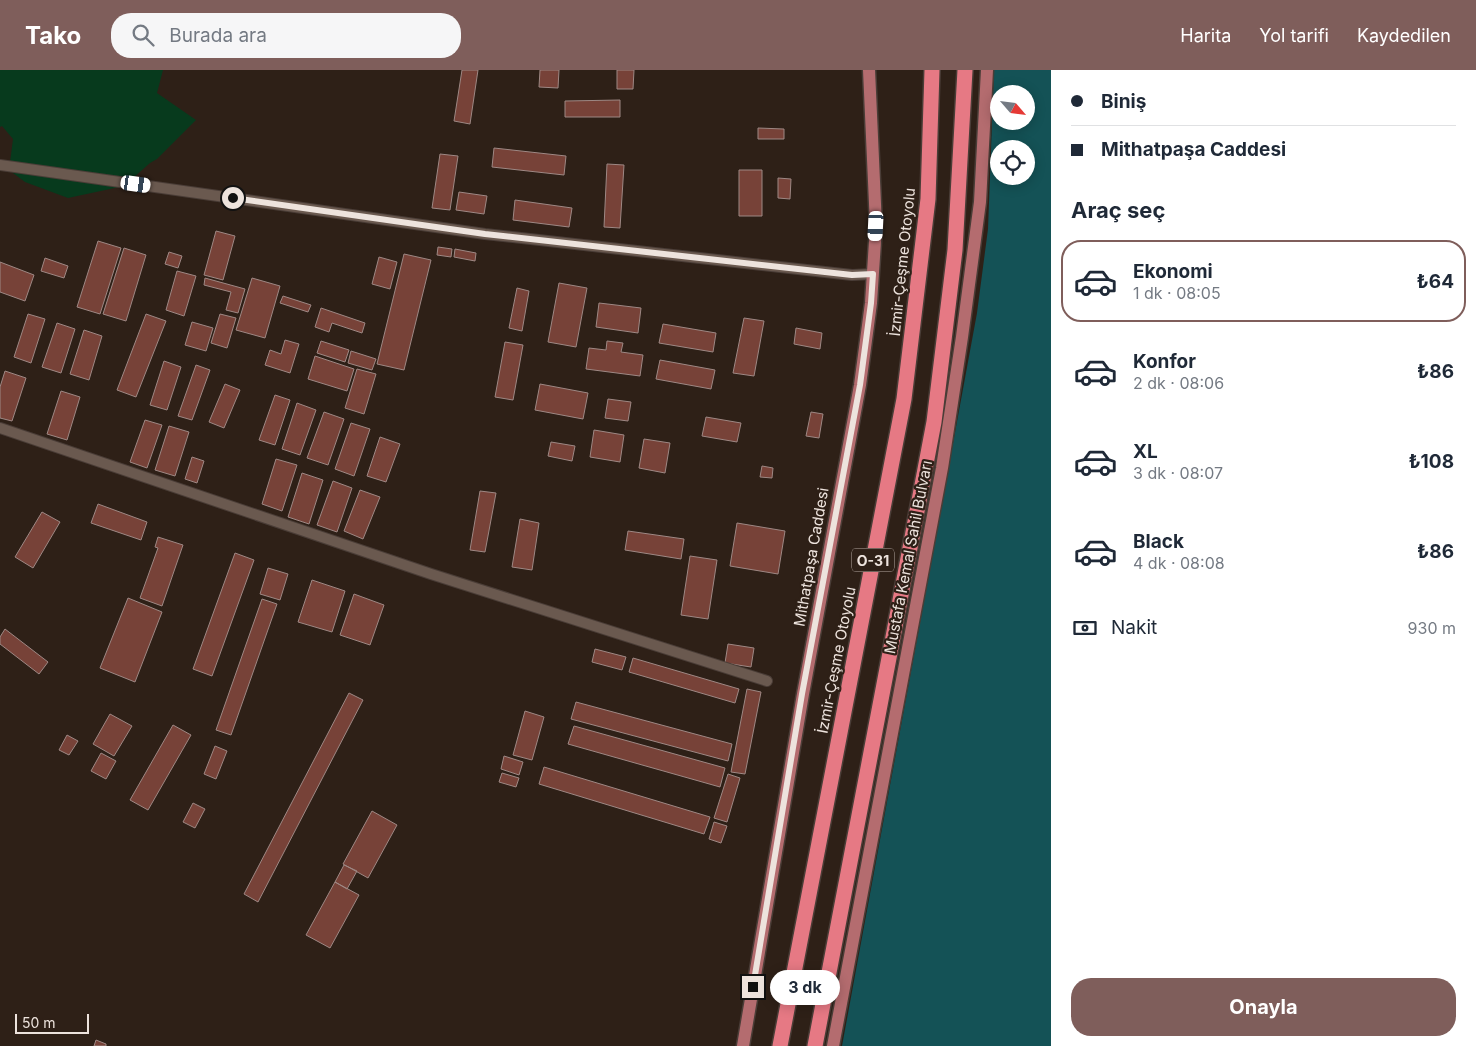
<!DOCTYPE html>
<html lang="tr">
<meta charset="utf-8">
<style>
body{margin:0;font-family:Inter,sans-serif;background:#f6f6f7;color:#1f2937;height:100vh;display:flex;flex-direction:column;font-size:19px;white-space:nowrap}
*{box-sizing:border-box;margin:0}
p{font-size:16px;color:#747a83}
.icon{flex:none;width:28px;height:28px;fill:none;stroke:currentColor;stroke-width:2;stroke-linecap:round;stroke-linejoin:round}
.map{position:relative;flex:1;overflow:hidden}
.side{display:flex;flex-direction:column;background:#fff;width:425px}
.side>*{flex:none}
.guide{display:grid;align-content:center;height:110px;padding:0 20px;background:#fff}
.needle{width:32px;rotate:118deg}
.tools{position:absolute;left:990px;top:15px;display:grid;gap:10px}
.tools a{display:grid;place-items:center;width:45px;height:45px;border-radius:50%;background:#fff;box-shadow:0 2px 12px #0003;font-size:25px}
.scale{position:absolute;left:15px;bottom:12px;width:74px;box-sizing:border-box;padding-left:5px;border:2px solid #ede3dd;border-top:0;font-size:14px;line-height:18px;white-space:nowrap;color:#ede3dd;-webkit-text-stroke:4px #2e2017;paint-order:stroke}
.end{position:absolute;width:22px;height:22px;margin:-11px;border:6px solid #ede3dd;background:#111;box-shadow:0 0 0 2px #111}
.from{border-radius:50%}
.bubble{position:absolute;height:35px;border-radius:18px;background:#fff;box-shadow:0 2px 12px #0003;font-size:16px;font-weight:700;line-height:35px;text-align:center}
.car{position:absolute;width:15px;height:30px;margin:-15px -8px;border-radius:6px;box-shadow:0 0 4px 1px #0007;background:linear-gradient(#fff 24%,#345 0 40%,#fff 0 76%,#345 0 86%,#fff 0)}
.guide b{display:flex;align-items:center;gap:18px;height:48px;font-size:19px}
.guide b+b{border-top:1px solid #e0e1e3}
.guide i{width:12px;height:12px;background:#1f2937}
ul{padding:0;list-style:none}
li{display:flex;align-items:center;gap:15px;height:82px;margin:0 10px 8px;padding:0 10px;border:2px solid transparent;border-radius:20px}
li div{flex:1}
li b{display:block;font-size:19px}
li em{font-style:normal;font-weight:700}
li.current{border-color:#7f5e5b}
li>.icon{width:45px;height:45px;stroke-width:1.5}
h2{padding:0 20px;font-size:22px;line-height:60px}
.pay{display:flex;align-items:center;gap:12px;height:55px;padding:0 20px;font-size:19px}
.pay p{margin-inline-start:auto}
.button{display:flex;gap:10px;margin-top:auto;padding:10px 20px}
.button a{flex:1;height:58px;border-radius:20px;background:#7f5e5b;color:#fff;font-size:20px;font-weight:700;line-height:58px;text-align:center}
header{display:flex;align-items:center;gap:30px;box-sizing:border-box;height:70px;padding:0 25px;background:#7f5e5b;color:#fff}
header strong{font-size:24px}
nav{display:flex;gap:28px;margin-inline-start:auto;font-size:18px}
.search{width:350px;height:45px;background:#f6f6f7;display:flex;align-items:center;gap:12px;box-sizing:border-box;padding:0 18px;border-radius:20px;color:#747a83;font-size:19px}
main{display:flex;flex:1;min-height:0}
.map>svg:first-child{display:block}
.green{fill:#073a1d}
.water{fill:#145256;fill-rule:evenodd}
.building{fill:#774238;stroke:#9e8884}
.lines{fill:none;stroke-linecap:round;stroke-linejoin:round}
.minor-casing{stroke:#4a3d37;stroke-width:12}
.major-casing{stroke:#4a3d37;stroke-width:15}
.highway-casing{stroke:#4a3d37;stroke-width:18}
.minor{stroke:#6a594f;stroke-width:10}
.major{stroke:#b46c6f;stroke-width:12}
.highway{stroke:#e67984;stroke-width:15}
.route{stroke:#ede3dd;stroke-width:6}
.labels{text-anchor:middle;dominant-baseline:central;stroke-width:4.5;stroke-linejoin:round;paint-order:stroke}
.shield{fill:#2e2017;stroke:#b4a8a2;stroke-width:1}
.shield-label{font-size:14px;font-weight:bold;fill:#ede3dd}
.street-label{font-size:15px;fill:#ede3dd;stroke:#2e2017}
</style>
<header>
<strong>Tako</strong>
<div class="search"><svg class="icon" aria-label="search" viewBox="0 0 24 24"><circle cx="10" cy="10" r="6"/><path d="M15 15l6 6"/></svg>Burada ara</div>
<nav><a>Harita</a><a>Yol tarifi</a><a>Kaydedilen</a></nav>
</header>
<main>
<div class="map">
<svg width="1051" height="976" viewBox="0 0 1051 976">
<rect width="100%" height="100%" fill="#2e2017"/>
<path class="green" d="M 0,0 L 163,0 L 157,23 L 196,50 L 157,89 L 150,93 L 124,116 L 68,128 L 25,112 L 9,100 L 13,69 L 2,56 L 0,57 Z"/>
<path class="water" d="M 994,0 L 1051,0 L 1051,976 L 842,976 L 977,243 L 988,159 ZM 999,24 L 1026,24 L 1026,51 L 999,51 ZM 999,79 L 1026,79 L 1026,106 L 999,106 Z"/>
<path class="building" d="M 462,0 L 478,0 L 470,54 L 454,51 Z
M 540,0 L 559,0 L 558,18 L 539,17 Z
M 617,0 L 634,0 L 633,19 L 617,19 Z
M 620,30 L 620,47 L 565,47 L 565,31 Z
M 758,58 L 784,59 L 784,69 L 758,69 Z
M 494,78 L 566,86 L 564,105 L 492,97 Z
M 440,84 L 458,86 L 450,140 L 432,138 Z
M 607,94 L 624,95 L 620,158 L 604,157 Z
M 739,100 L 762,100 L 762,146 L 739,146 Z
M 778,108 L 791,109 L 790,129 L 778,128 Z
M 459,122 L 487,126 L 484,144 L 456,140 Z
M 515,130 L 572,138 L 569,157 L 513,150 Z
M 216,161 L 235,166 L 223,210 L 204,205 Z
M 98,171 L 121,178 L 100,244 L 77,237 Z
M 438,177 L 452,179 L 451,187 L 437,185 Z
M 124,178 L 146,185 L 126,251 L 103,244 Z
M 455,179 L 476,183 L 475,191 L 454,187 Z
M 169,182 L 182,186 L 178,198 L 165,194 Z
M 404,184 L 431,190 L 404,300 L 377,294 Z
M 379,187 L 397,192 L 390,219 L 372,214 Z
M 45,188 L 68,196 L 64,208 L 41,201 Z
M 0,192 L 34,205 L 25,231 L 0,222 Z
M 177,201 L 196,206 L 184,246 L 166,240 Z
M 205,208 L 245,219 L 238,243 L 226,240 L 231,222 L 204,215 Z
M 252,208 L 280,216 L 265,268 L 236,260 Z
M 559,213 L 587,218 L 576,277 L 548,272 Z
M 517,218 L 529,221 L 522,261 L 509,258 Z
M 283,226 L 311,235 L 308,242 L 280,233 Z
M 599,233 L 641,238 L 638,263 L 596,257 Z
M 321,238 L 365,253 L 362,263 L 332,253 L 329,262 L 315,257 Z
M 28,244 L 45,249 L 31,293 L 14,287 Z
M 146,244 L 166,251 L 136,327 L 117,320 Z
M 220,244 L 236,248 L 227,278 L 211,273 Z
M 744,248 L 764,251 L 754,306 L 733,303 Z
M 192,252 L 213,258 L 206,281 L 185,275 Z
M 57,253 L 75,259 L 61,303 L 42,297 Z
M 663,254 L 716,263 L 713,282 L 659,273 Z
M 796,258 L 822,263 L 820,279 L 794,274 Z
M 84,260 L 102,266 L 89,310 L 70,304 Z
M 285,270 L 299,274 L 290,303 L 265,295 L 270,280 L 281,284 Z
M 321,271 L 349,280 L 345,292 L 317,283 Z
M 607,271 L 623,273 L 621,282 L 643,285 L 640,306 L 586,299 L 589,278 L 606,280 Z
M 505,272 L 523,275 L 513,330 L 495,327 Z
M 351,281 L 376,289 L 372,300 L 348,293 Z
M 315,286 L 354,299 L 347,321 L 308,309 Z
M 660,290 L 715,300 L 711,319 L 656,309 Z
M 164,291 L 181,297 L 167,340 L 150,335 Z
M 196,295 L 210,300 L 192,350 L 178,346 Z
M 357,299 L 376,304 L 364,344 L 345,338 Z
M 5,301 L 26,308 L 12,351 L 0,348 L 0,317 Z
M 225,314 L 240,320 L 224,358 L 209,352 Z
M 540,314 L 588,323 L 583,349 L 535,340 Z
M 61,321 L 80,327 L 67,370 L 47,364 Z
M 275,325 L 290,330 L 275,375 L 259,370 Z
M 608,329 L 631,332 L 628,351 L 605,348 Z
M 297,333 L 316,340 L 300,385 L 282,379 Z
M 324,342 L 344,349 L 328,395 L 307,388 Z
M 811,342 L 823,344 L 819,368 L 806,366 Z
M 706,347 L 741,353 L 737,372 L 702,366 Z
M 145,350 L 162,355 L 147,398 L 130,392 Z
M 351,353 L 370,359 L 354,406 L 335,399 Z
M 169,356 L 189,362 L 175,406 L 155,400 Z
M 594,360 L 624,365 L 620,392 L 590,387 Z
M 380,367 L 400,374 L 386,412 L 367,406 Z
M 644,369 L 670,373 L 665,403 L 639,398 Z
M 551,372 L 575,376 L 572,391 L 548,386 Z
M 192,387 L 204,391 L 197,413 L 185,409 Z
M 276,389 L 297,395 L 282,441 L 262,434 Z
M 762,396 L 773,398 L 772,408 L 760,407 Z
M 302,403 L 323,410 L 309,454 L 288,447 Z
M 333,411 L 352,418 L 337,462 L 317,455 Z
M 360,420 L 380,427 L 363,469 L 344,461 Z
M 480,421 L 496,423 L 485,482 L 470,480 Z
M 98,434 L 147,452 L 141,470 L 91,453 Z
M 42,442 L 60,452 L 33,498 L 15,487 Z
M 520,449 L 539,453 L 532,500 L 512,497 Z
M 737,453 L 785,461 L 778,504 L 730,496 Z
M 628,461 L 684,469 L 681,489 L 625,480 Z
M 158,467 L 183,475 L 162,536 L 140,528 L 158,478 L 155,477 Z
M 235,483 L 254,490 L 212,606 L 193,599 Z
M 690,486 L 717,490 L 708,549 L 681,545 Z
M 268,498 L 288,504 L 280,530 L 260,524 Z
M 312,510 L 345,521 L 332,562 L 298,552 Z
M 354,524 L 384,535 L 370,575 L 340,565 Z
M 128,528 L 162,542 L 135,612 L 100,598 Z
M 262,529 L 277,534 L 231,665 L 216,660 Z
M 5,559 L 48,592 L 39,604 L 0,574 L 0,567 Z
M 728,574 L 754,578 L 751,597 L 725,593 Z
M 595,579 L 626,587 L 622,600 L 592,592 Z
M 633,588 L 739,619 L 735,633 L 629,602 Z
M 747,619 L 761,622 L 745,704 L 731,702 Z
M 349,623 L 363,630 L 258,832 L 244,824 Z
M 576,632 L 732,674 L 728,691 L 571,649 Z
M 525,641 L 544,647 L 532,690 L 513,685 Z
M 110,644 L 132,656 L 114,686 L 93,674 Z
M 173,655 L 191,665 L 148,740 L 130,730 Z
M 574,656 L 725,698 L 720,717 L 568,674 Z
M 67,665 L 78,671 L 69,685 L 59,680 Z
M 215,676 L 227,681 L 216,709 L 204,704 Z
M 101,683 L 116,691 L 106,709 L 91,701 Z
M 504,686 L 523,692 L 519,705 L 501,699 Z
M 544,697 L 710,747 L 704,764 L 539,714 Z
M 502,703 L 519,708 L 516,717 L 499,712 Z
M 728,704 L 740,708 L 727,752 L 714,748 Z
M 193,733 L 205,739 L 195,758 L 183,752 Z
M 372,741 L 397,755 L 368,808 L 343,794 Z
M 714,752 L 727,756 L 721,773 L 709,769 Z
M 344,795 L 357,801 L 347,819 L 335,812 Z
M 335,812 L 359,825 L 330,878 L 306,865 Z
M 96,970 L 106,974 L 106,976 L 94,976 Z"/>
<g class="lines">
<g class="minor-casing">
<path id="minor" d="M 0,95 L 485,164 L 852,205 L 873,204
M 0,358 L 431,504 L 767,611"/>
</g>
<g class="major-casing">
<path id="major" d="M 743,976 L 803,624 L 860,315 L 871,233 L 876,156 L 869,0
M 833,976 L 942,398 L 962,267 L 980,132 L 987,0"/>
</g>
<g class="highway-casing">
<path id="highway" d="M 780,976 L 904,329 L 928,129 L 932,0
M 815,976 L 934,352 L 955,180 L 965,0"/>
</g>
<use href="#minor" class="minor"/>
<use href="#major" class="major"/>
<use href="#highway" class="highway"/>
</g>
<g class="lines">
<path class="route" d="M 233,128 L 485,164 L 852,205 L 873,204 L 871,233 L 860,315 L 802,624 L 753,917"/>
</g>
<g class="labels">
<rect class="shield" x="852" y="478.5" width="42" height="23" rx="4"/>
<g class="shield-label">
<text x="873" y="490">O-31</text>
</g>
<g class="street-label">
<text transform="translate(902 192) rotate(-84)">İzmir-Çeşme Otoyolu</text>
<text transform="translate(811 487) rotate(-80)">Mithatpaşa Caddesi</text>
<text transform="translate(908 487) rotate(-79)">Mustafa Kemal Sahil Bulvarı</text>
<text transform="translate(836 590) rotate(-79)">İzmir-Çeşme Otoyolu</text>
</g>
</g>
</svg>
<div class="tools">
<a><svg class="needle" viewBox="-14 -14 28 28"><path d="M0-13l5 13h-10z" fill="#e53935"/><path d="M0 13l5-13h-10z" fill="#747a83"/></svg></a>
<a><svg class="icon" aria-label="locate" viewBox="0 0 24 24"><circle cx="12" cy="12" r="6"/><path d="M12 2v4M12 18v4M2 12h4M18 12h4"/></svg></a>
</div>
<div class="scale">50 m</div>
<i class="end from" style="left:233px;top:128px"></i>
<i class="end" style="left:753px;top:917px"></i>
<div class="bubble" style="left:770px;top:900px;width:70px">3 dk</div>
<i class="car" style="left:136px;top:114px;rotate:98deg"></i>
<i class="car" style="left:876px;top:156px;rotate:183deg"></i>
</div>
<section class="side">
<div class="guide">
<b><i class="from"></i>Biniş</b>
<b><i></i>Mithatpaşa Caddesi</b>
</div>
<h2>Araç seç</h2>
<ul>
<li class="current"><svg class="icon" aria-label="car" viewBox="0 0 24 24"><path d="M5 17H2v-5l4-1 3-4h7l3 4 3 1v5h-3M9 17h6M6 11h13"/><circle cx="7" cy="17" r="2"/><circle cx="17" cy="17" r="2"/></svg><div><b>Ekonomi</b><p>1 dk · 08:05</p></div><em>₺64</em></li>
<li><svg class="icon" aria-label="car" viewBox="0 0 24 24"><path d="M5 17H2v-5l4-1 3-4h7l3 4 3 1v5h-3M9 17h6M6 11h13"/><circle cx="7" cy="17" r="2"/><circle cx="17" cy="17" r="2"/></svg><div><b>Konfor</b><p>2 dk · 08:06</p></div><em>₺86</em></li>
<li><svg class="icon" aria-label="car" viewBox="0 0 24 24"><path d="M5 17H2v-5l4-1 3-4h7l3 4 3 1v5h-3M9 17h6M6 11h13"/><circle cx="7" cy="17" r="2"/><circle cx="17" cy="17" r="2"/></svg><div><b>XL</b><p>3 dk · 08:07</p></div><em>₺108</em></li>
<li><svg class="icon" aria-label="car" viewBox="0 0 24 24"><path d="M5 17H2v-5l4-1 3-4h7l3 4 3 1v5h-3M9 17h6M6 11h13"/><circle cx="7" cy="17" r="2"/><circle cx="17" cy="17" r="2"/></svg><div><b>Black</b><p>4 dk · 08:08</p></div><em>₺86</em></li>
</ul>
<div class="pay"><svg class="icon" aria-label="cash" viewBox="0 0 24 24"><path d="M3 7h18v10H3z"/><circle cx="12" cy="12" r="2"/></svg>Nakit<p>930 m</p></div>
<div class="button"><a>Onayla</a></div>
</section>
</main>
